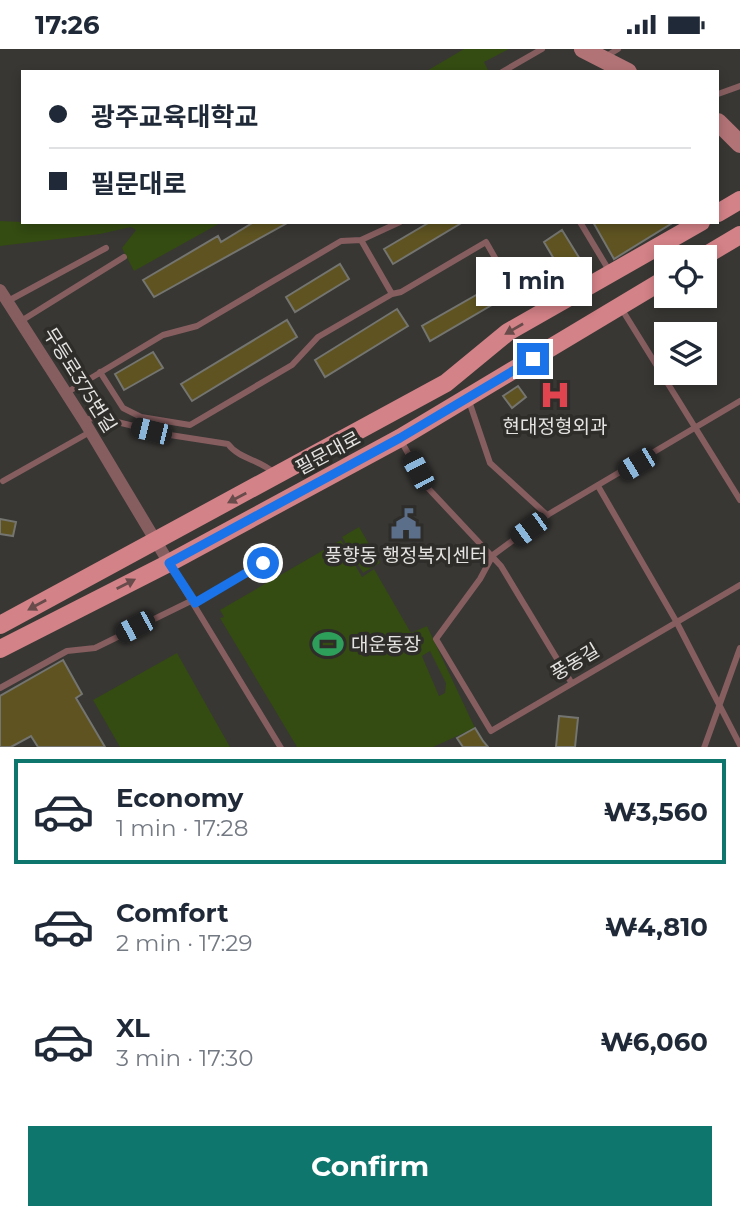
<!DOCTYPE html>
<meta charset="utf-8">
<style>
body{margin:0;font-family:Montserrat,"Noto Sans KR",sans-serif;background:#f6f6f7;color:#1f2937;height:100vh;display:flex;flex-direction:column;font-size:26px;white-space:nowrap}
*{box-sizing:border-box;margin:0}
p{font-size:23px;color:#747a83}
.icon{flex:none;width:38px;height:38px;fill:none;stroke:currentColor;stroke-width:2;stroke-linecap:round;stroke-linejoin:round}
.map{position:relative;height:698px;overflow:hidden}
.drawer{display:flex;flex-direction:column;background:#fff;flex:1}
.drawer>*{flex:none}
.hud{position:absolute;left:21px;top:21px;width:698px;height:154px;border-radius:0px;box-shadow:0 4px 10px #0003;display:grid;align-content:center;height:154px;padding:0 28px;background:#fff}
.buttons{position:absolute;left:654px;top:196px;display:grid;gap:14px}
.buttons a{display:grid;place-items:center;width:63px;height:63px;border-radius:0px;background:#fff;box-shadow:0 4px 10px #0003;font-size:35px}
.end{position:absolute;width:32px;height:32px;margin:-16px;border:9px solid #1a73e8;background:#fff;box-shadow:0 0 0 4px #fff}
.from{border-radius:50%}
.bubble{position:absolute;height:49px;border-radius:0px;background:#fff;box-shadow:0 4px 10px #0003;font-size:23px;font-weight:700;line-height:49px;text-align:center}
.car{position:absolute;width:21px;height:42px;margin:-21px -10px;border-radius:9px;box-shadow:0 0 5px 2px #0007;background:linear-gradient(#222 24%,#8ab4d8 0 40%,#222 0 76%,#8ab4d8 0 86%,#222 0)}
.hud b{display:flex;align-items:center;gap:24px;height:66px;font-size:26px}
.hud b+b{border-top:2px solid #e0e1e3}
.hud i{width:18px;height:18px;background:#1f2937}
ul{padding:12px 0 0;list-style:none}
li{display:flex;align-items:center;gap:21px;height:105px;margin:0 14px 10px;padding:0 14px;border:4px solid transparent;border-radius:0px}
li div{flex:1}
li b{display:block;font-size:26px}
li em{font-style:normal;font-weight:700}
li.selected{border-color:#0f766e}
li>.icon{width:63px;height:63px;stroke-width:1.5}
.button{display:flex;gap:14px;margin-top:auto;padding:14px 28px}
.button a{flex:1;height:80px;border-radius:0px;background:#0f766e;color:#fff;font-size:28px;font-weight:700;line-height:80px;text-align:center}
.status{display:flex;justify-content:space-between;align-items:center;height:49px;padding:0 35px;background:#fff;direction:ltr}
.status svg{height:19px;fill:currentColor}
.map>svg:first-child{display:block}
.green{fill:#344b12;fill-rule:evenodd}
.building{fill:#5e5321;stroke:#747470;stroke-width:2}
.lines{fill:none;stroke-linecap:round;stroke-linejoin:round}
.service{stroke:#875e60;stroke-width:6}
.minor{stroke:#875e60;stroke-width:12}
.secondary{stroke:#b27376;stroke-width:18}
.primary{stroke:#d38287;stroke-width:18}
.oneway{fill:#684b4b}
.route{stroke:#1a73e8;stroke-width:9}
.labels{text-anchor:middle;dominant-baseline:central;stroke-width:7;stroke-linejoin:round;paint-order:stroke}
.street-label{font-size:19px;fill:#e5e4e2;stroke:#2e2d2a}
.poi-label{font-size:19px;fill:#e5e4e2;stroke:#2e2d2a}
</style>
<div class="status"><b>17:26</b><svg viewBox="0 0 49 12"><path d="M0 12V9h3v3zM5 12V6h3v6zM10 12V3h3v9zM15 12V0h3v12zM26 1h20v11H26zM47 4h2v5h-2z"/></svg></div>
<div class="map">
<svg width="740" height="699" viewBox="0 0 740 699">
<rect width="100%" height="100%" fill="#383734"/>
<path class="green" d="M 464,0 L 509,0 L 484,13 L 489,23 L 425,23 Z
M 0,172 L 23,173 L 222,173 L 134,222 L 122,199 L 136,181 L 131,178 L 100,185 L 0,197 Z
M 359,478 L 380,514 L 363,524 L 342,488 Z
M 341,491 L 362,528 L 374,520 L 411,584 L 427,577 L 475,679 L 433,698 L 297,698 L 220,569 L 224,568 L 220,561 ZM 430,602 L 446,634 L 445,644 L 439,647 L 422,607 Z
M 177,604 L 230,698 L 120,698 L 93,651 Z"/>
<path class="building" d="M 254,173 L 289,173 L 154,248 L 143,231 L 218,187 L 221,193 Z
M 430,173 L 463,173 L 393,215 L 384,200 Z
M 593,173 L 674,173 L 614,210 Z
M 562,181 L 583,215 L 542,240 L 532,223 L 554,210 L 544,193 Z
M 340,215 L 349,230 L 295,263 L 286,248 Z
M 506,229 L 514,243 L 430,292 L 422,277 Z
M 397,260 L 408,277 L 325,328 L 315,311 Z
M 287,271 L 297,288 L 192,352 L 181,335 Z
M 153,303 L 163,319 L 124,341 L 115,325 Z
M 518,337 L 526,348 L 512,359 L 503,347 Z
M 0,470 L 16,473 L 13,487 L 0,485 Z
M 63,611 L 82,645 L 76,649 L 105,698 L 38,698 L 31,687 L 11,698 L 0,698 L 0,647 Z
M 559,667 L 578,669 L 575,698 L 556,698 Z
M 475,679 L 483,692 L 488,698 L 463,698 L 457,689 Z"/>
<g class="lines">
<path class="service" d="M 605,8 L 618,0
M 502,23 L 542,0
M 718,45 L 740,37
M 580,173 L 610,223
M 361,191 L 400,173
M 8,252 L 106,199
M 621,259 L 740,451
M 21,272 L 124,208
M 100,323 L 123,359 L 141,368 L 190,376 L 292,316 L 318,288 L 392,245
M 66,344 L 163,286 L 197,277 L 341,192 L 361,191 L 392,245 L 401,243 L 486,193 L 502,221
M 469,352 L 490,414 L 547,466
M 740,352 L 549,465 L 493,506 L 480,530 L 436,590 L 491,682 L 740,536
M 85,371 L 97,368 L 170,386 L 228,395 C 239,410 261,411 274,424
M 400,390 L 427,438 L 501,517 L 571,633
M 3,432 L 90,383
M 598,437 L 676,572 L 740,696
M 169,515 L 281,699
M 195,554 L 263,514
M 0,639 L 67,602 L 95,599 L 193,551
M 704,699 L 740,599"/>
<path class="minor" d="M 0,241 L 84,372 L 169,514"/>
<path class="secondary" d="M 583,0 L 628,23
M 718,73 L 740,95"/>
<path class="primary" d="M 718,164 L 740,151
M 703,208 L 740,186
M 0,576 L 446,334 L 508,283 L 701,173
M 0,600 L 169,514 L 400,389 L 667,229"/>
</g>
<defs><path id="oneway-solid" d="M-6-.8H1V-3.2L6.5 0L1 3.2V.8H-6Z" transform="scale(1.75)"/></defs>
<g class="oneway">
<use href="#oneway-solid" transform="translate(514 280) rotate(150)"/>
<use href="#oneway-solid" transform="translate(237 449) rotate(152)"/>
<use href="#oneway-solid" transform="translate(126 535) rotate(-27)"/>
<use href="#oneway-solid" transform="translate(37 556) rotate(151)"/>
</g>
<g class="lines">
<path class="route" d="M 263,514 L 195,554 L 169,514 L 400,389 L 533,310"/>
</g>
<defs>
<g id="hospital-bare" transform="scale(2.415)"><path d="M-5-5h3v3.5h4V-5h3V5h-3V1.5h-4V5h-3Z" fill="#e0444e" stroke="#2e2d2a" stroke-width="2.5" paint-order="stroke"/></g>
<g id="civic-bare" transform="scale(2.415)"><path d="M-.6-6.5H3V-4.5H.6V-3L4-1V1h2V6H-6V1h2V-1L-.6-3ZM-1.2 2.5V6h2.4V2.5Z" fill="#5c6f8a" stroke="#2e2d2a" stroke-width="2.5" paint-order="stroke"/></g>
<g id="stadium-bare" transform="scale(2.415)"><path d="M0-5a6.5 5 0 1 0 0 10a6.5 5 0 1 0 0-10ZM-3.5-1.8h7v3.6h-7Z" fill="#2e9e5b" stroke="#2e2d2a" stroke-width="2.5" paint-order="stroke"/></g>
</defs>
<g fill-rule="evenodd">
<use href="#hospital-bare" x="555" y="346"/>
<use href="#civic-bare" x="406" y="475"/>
<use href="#stadium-bare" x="328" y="595"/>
</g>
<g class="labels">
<g class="street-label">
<text transform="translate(80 331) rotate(58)">무등로375번길</text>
<text transform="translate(328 404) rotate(-28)">필문대로</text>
<text transform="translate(575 613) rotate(-31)">풍동길</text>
</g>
<g class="poi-label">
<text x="555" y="377">현대정형외과</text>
<text x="406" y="506">풍향동 행정복지센터</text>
<text x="351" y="595" text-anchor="start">대운동장</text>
</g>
</g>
</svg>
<div class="buttons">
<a><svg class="icon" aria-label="locate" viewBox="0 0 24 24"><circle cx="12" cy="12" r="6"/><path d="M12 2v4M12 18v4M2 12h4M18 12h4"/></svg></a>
<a><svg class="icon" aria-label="layers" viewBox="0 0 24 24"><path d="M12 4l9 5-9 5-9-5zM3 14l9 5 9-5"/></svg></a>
</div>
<i class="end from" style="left:263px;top:514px"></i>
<i class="end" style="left:533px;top:310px"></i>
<div class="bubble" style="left:476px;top:208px;width:116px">1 min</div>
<i class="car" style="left:151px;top:382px;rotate:284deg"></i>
<i class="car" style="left:637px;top:415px;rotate:239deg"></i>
<i class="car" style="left:418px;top:422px;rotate:332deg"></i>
<i class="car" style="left:529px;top:480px;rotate:234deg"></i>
<i class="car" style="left:135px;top:578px;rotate:242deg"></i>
<div class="hud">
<b><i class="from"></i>광주교육대학교</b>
<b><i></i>필문대로</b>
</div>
</div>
<section class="drawer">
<ul>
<li class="selected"><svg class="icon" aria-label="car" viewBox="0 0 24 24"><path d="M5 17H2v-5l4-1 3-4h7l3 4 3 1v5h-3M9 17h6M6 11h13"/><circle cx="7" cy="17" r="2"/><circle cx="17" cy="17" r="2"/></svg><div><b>Economy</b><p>1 min · 17:28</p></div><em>₩3,560</em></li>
<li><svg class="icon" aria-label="car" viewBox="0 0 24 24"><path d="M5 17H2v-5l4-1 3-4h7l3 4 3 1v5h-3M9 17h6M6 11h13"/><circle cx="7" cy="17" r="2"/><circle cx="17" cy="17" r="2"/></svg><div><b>Comfort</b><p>2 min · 17:29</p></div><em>₩4,810</em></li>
<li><svg class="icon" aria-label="car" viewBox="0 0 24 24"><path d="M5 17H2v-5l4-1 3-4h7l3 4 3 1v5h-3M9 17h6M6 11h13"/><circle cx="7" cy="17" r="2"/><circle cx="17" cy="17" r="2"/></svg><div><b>XL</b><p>3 min · 17:30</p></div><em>₩6,060</em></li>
</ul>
<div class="button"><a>Confirm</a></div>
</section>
